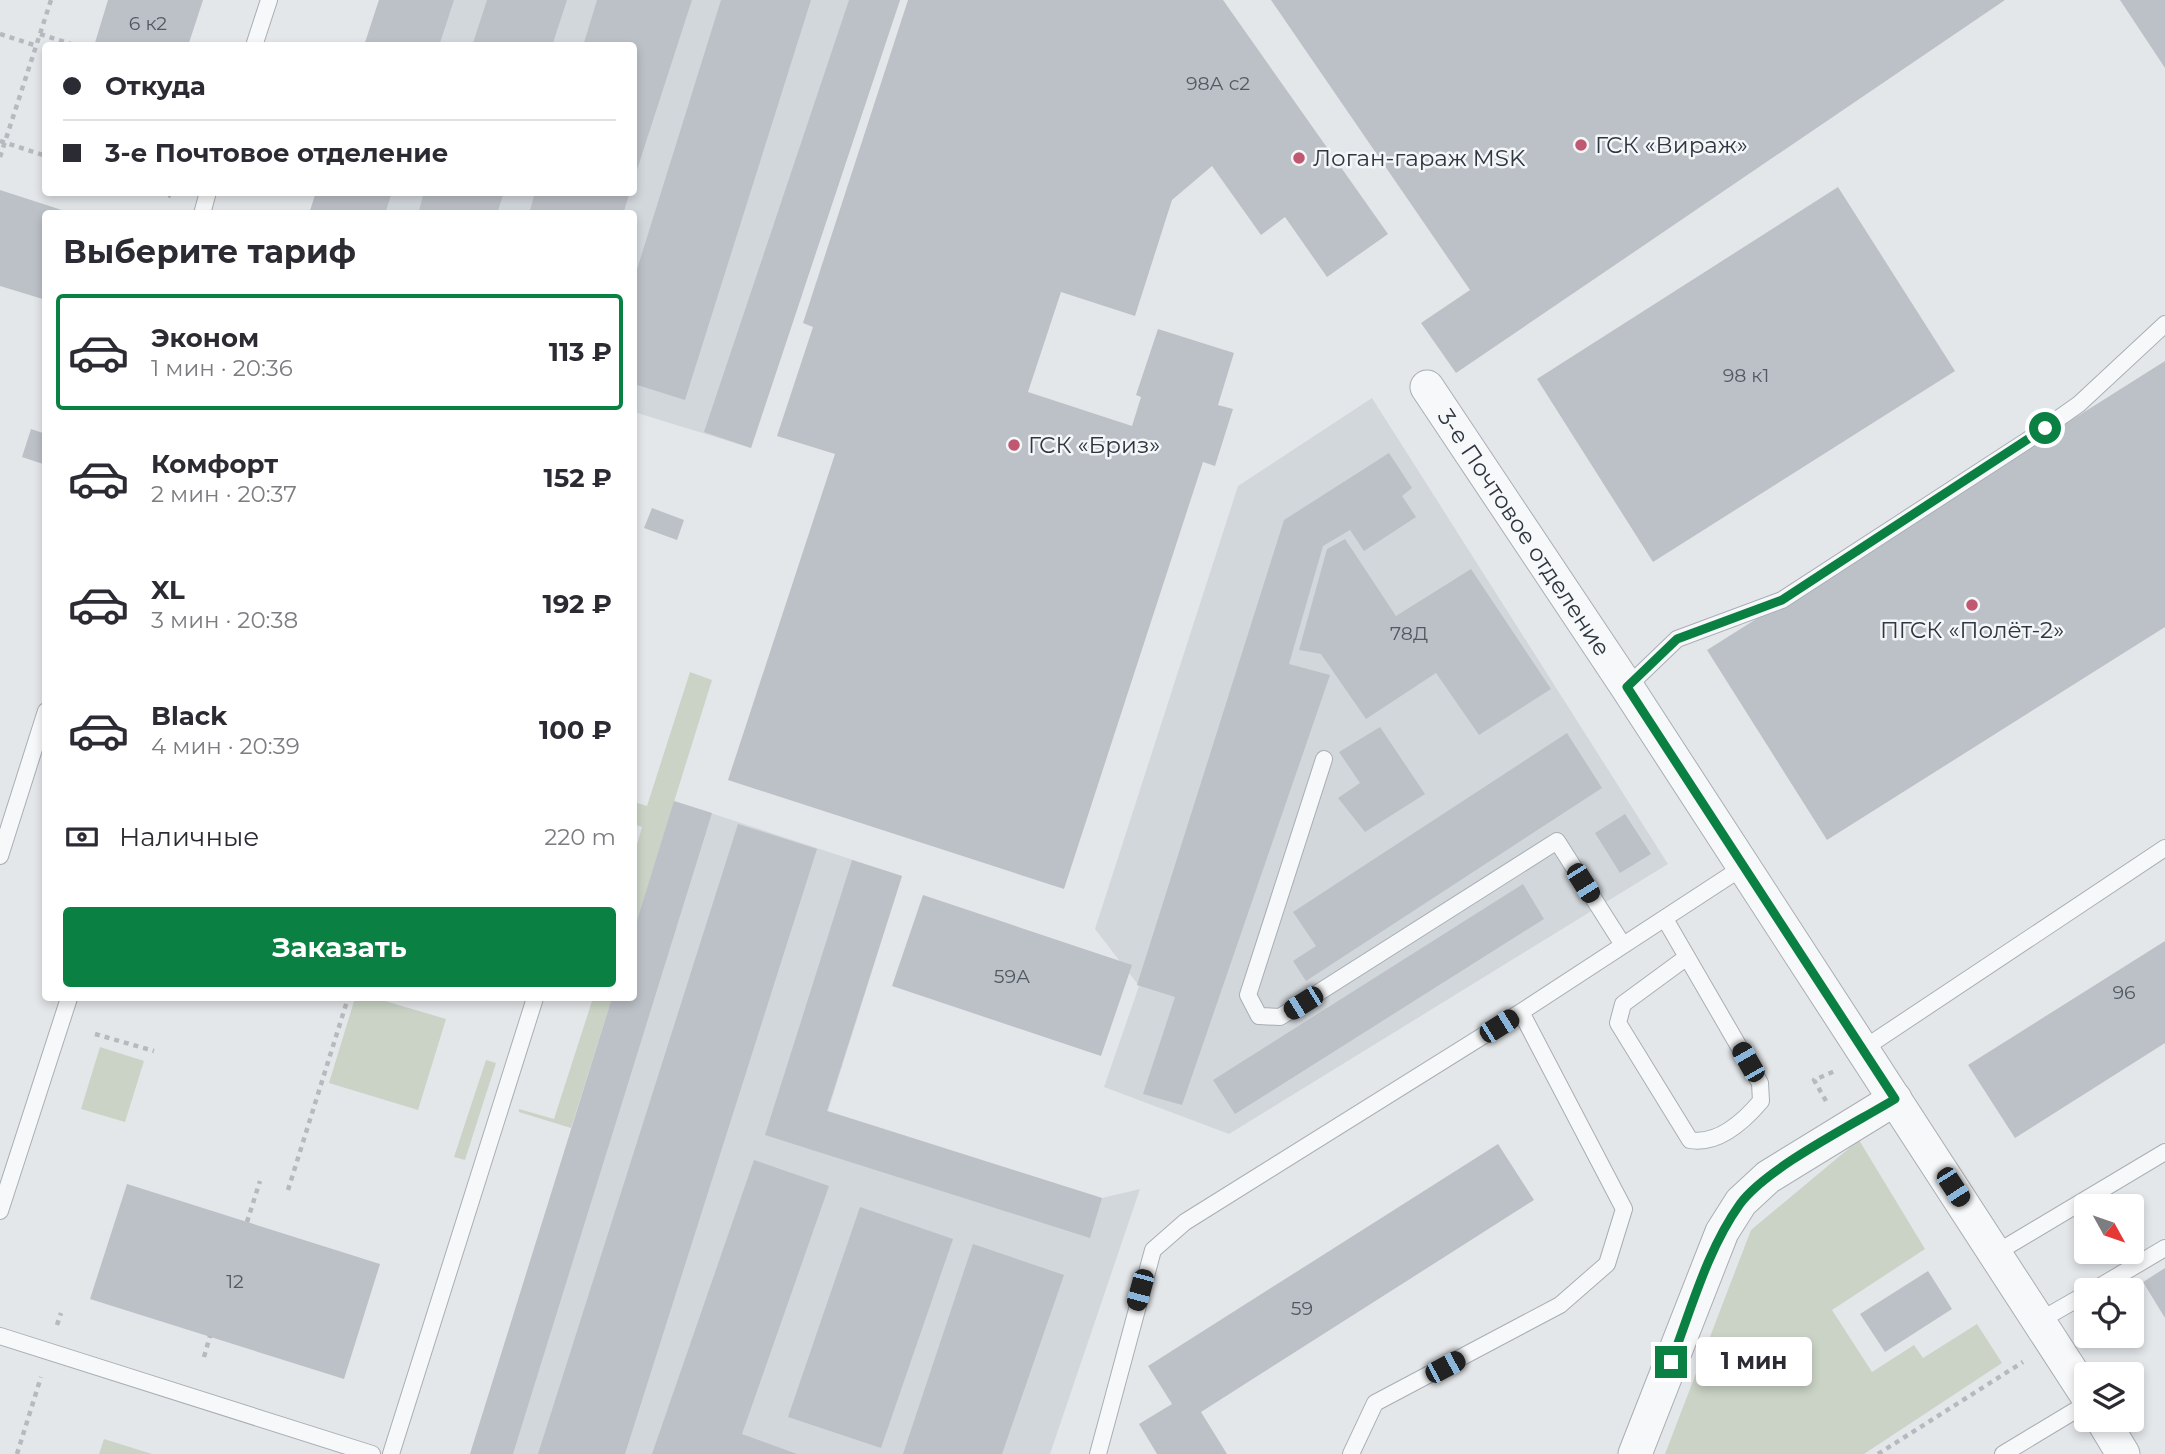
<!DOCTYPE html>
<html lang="ru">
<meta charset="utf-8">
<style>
body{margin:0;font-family:Montserrat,sans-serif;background:#f2f2f3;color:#2b2b33;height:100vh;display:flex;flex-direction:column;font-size:26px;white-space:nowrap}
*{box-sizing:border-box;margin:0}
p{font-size:23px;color:#7c7c81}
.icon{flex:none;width:38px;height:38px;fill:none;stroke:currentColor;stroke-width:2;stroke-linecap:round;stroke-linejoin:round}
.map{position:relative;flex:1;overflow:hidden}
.details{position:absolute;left:42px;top:210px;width:595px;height:791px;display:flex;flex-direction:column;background:#fff;border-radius:7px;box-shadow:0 4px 10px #0003}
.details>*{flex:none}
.banner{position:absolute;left:42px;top:42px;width:595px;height:154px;border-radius:7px;box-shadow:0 4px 10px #0003;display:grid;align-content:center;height:154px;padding:0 21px;background:#fff}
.needle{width:46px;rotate:130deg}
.fabs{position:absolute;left:2074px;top:1194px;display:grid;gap:14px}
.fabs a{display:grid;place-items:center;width:70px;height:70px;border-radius:7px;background:#fff;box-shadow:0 4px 10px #0003;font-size:35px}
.end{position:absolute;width:32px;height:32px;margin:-16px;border:9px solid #0b8043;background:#fff;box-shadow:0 0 0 4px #fff}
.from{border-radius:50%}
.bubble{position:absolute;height:49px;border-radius:7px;background:#fff;box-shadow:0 4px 10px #0003;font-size:23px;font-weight:700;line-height:49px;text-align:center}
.car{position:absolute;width:21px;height:42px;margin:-21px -10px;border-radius:9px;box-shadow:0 0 5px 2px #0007;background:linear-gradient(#222 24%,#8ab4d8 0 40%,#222 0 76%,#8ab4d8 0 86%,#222 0)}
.banner b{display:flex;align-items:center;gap:24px;height:66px;font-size:26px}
.banner b+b{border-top:2px solid #e1e1e2}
.banner i{width:18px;height:18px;background:#2b2b33}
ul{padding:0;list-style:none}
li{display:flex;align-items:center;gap:21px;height:116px;margin:0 14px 10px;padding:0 7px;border:4px solid transparent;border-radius:7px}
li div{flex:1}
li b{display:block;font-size:26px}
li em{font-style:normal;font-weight:700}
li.active{border-color:#0b8043}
li>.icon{width:63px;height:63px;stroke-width:1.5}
h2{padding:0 21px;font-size:32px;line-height:84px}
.pay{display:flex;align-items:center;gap:18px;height:77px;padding:0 21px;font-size:26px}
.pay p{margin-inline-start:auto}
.cta{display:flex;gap:14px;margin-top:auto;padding:14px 21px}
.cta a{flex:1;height:80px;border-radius:7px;background:#0b8043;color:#fff;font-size:28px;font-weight:700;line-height:80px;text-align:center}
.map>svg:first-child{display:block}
.built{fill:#d2d7dc}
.green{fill:#cbd3c6}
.building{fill:#bcc1c7}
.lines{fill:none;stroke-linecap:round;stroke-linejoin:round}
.lane-casing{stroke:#a9aeb4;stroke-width:18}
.street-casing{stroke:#a9aeb4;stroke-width:35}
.path{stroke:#b6babe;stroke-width:4.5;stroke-dasharray:5 5;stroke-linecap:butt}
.lane{stroke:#f7f8f9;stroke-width:16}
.street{stroke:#f7f8f9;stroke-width:33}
.route{stroke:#0b8043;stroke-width:9}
.poi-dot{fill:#c15871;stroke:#f4f6f8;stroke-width:2.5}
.labels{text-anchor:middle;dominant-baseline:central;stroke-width:5;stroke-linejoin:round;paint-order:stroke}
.number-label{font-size:19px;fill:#515962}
.poi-label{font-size:23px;fill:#2d3641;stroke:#f4f6f8;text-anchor:start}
.street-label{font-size:23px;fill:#2d3641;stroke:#f4f6f8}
</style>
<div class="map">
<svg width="2165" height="1454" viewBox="0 0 2165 1454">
<rect width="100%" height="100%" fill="#e4e7ea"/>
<path class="built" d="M 379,0 L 900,0 L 751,448 L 634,412 L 634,214 L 309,214 L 316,193 L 634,192 L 634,46 L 364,45 Z
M 1372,398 L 1668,864 L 1229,1134 L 1104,1087 L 1139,986 L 1095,929 L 1238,486 Z
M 674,801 L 902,876 L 828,1111 L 1102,1198 L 1140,1189 L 1050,1454 L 470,1454 L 612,998 L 634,998 L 634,930 Z"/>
<path class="green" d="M 690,672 L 712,680 L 634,930 L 634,855 L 642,827 L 634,824 L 634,802 L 647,806 Z
M 355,998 L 375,998 L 446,1019 L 418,1110 L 329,1083 Z
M 593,998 L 612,998 L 571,1128 L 519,1112 L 519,1109 L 554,1119 Z
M 100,1047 L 144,1061 L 125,1122 L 81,1109 Z
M 486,1060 L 496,1063 L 465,1160 L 454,1157 Z
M 1859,1140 L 1925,1249 L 1832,1310 L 1872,1372 L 1914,1345 L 1923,1358 L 1977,1324 L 2002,1363 L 1864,1454 L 1665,1454 L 1751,1230 Z
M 104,1439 L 152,1454 L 99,1454 Z"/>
<path class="building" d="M 108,0 L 203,0 L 188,46 L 94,46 Z
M 379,0 L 454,0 L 439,46 L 364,46 Z
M 487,0 L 567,0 L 552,46 L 472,46 Z
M 597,0 L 692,0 L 634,179 L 634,46 L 583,46 Z
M 721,0 L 811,0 L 685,400 L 634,384 L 634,279 Z
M 849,0 L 900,0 L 751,448 L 704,432 Z
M 908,0 L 1223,0 L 1388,234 L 1327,277 L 1285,217 L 1261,235 L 1212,166 L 1172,200 L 1135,316 L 1061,292 L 1028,392 L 1132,426 L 1141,397 L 1136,395 L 1158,329 L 1234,353 L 1218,405 L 1233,409 L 1215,466 L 1203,462 L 1064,889 L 728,780 L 835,454 L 777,436 L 813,327 L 803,323 Z
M 1271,0 L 2005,0 L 1456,373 L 1421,323 L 1470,290 Z
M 2120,0 L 2165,0 L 2165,68 Z
M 1838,187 L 1955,371 L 1653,562 L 1537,379 Z
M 0,190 L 71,213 L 46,214 L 46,300 L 0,286 Z
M 316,192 L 392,192 L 385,214 L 309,214 Z
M 424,192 L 504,192 L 497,214 L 418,214 Z
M 535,192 L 630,192 L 623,214 L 529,214 Z
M 2165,361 L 2165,627 L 1827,840 L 1707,650 Z
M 31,429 L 46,434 L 46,465 L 22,457 Z
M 1389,453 L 1412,488 L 1402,496 L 1416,517 L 1364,551 L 1350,530 L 1323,546 L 1289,664 L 1330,675 L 1182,1105 L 1143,1094 L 1175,997 L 1137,985 L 1284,520 Z
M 652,508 L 684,520 L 677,540 L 644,528 Z
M 1345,539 L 1396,616 L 1471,569 L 1551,689 L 1479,735 L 1436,673 L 1366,719 L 1321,654 L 1299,650 L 1327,549 Z
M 1380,727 L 1425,794 L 1365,832 L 1338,798 L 1360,783 L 1339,752 Z
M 1567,733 L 1602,788 L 1306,981 L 1293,961 L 1316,946 L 1293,912 Z
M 674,801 L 712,813 L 513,1454 L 470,1454 L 612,998 L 634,998 L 634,930 Z
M 1625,814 L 1651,854 L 1620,873 L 1595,833 Z
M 738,824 L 817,849 L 625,1454 L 538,1454 Z
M 852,860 L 902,876 L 827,1111 L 1102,1198 L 1090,1238 L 765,1135 Z
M 1523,884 L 1544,919 L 1235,1114 L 1213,1080 Z
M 923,895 L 1132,965 L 1101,1056 L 892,986 Z
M 2165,941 L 2165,1043 L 2015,1138 L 1968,1065 Z
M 1498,1144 L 1534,1200 L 1201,1412 L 1227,1454 L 1157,1454 L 1139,1424 L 1172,1404 L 1148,1366 Z
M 754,1160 L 829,1186 L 742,1434 L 797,1454 L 652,1454 Z
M 127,1184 L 380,1264 L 344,1379 L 90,1299 Z
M 860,1207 L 953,1239 L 881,1448 L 788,1417 Z
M 973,1244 L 1064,1275 L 1002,1454 L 903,1454 Z
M 2165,1268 L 2165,1318 L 2143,1282 Z
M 1928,1271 L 1952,1309 L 1885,1352 L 1860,1314 Z"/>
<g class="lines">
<g class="lane-casing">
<path id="lane" d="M 254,46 L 269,0
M 202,214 L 208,192
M 1627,687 L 1677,639 L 1782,600 L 2028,440 L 2079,404 L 2165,324
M 1324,759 L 1248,995 L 1259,1016 L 1280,1017 L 1557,841 L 1623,945
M 0,856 L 46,711
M 1665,919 L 1760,1083 L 1761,1101 C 1744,1121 1718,1145 1690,1140 L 1618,1023 L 1623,1004 L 1687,957
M 1863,1049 L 2165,848
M 0,1211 L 69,998
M 1996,1253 L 2165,1152
M 2094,1290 L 2165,1248
M 2039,1321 L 2086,1294
M 0,1336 L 372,1454
M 391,1454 L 535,998
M 1098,1454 L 1153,1250 L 1185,1222 L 1521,1012
M 1351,1454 L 1375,1403 L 1560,1305 L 1607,1264 L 1624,1209 L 1521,1012 L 1743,867
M 2003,1454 L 2086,1404"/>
</g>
<g class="street-casing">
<g id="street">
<path id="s1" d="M 1427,387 L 1627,687 L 2086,1394"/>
<path d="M 2102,1419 L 2123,1454"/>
<path d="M 1635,1454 L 1722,1232 L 1741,1202 L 1768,1177 L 1895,1099"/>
</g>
</g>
<path class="path" d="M 0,34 L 37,46
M 40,34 L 77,46
M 0,141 L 46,156
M 0,157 L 51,0
M 159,192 L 171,196
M 95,1034 L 154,1051
M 1826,1101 L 1814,1080 L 1835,1071
M 288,1190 L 348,998
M 247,1222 L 260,1181
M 57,1325 L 61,1313
M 204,1357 L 210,1336
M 17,1454 L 41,1377
M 1878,1454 L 2023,1362"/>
<use href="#lane" class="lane"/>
<use href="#street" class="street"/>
</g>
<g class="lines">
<path class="route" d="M 1671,1362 C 1691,1310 1707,1250 1740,1204 C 1766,1168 1854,1124 1895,1099 L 1627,687 L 1677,639 L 1782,600 L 2045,428"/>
</g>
<g class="poi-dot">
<circle cx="1581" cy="145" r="7"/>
<circle cx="1299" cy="158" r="7"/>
<circle cx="1014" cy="445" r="7"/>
<circle cx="1972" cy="605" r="7"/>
</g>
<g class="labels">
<g class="number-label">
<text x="148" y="23">6 к2</text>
<text x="1218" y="83">98А с2</text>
<text x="1746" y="375">98 к1</text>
<text x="1409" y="633">78Д</text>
<text x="1012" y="976">59А</text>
<text x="2124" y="992">96</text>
<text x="235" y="1281">12</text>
<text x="1302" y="1308">59</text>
</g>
<g class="poi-label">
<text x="1595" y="145">ГСК «Вираж»</text>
<text x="1313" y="158">Логан-гараж MSK</text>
<text x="1028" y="445">ГСК «Бриз»</text>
<text x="1972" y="630" text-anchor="middle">ПГСК «Полёт-2»</text>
</g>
<g class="street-label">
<text stroke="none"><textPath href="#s1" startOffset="175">3-е Почтовое отделение</textPath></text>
</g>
</g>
</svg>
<div class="fabs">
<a><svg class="needle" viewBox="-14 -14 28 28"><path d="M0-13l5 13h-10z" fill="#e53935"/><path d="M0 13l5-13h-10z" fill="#7c7c81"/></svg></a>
<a><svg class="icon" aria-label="locate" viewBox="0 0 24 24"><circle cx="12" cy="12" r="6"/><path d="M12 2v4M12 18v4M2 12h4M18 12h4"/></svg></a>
<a><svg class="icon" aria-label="layers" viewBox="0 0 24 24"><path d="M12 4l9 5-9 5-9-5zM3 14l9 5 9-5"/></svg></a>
</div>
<i class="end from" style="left:2045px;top:428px"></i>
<i class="end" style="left:1671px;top:1362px"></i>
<div class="bubble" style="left:1696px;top:1337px;width:116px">1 мин</div>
<i class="car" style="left:1583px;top:883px;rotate:148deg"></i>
<i class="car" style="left:1303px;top:1003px;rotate:238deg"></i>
<i class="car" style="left:1499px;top:1026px;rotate:58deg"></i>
<i class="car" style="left:1748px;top:1062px;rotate:330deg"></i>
<i class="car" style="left:1953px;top:1187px;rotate:147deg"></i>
<i class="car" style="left:1140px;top:1290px;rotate:195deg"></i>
<i class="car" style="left:1445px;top:1367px;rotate:62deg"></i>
<div class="banner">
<b><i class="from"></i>Откуда</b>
<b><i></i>3-е Почтовое отделение</b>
</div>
<section class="details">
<h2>Выберите тариф</h2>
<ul>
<li class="active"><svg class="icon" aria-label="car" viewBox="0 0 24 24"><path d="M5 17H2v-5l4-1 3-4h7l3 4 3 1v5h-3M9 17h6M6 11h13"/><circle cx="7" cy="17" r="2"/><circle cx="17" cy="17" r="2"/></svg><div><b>Эконом</b><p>1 мин · 20:36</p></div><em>113 ₽</em></li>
<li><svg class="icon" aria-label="car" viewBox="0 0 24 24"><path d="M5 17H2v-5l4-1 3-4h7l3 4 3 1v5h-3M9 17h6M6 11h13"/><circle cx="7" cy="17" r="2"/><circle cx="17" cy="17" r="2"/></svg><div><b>Комфорт</b><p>2 мин · 20:37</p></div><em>152 ₽</em></li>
<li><svg class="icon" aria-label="car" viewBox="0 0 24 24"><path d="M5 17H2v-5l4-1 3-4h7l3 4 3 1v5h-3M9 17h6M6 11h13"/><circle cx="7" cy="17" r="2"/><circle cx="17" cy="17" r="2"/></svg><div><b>XL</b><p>3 мин · 20:38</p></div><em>192 ₽</em></li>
<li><svg class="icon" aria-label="car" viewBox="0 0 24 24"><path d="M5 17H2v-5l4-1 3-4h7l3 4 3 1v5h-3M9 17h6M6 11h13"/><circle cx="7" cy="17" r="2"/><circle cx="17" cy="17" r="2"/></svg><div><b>Black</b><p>4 мин · 20:39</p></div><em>100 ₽</em></li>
</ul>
<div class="pay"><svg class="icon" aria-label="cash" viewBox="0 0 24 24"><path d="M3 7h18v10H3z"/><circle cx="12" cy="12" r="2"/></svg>Наличные<p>220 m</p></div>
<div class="cta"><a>Заказать</a></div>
</section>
</div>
